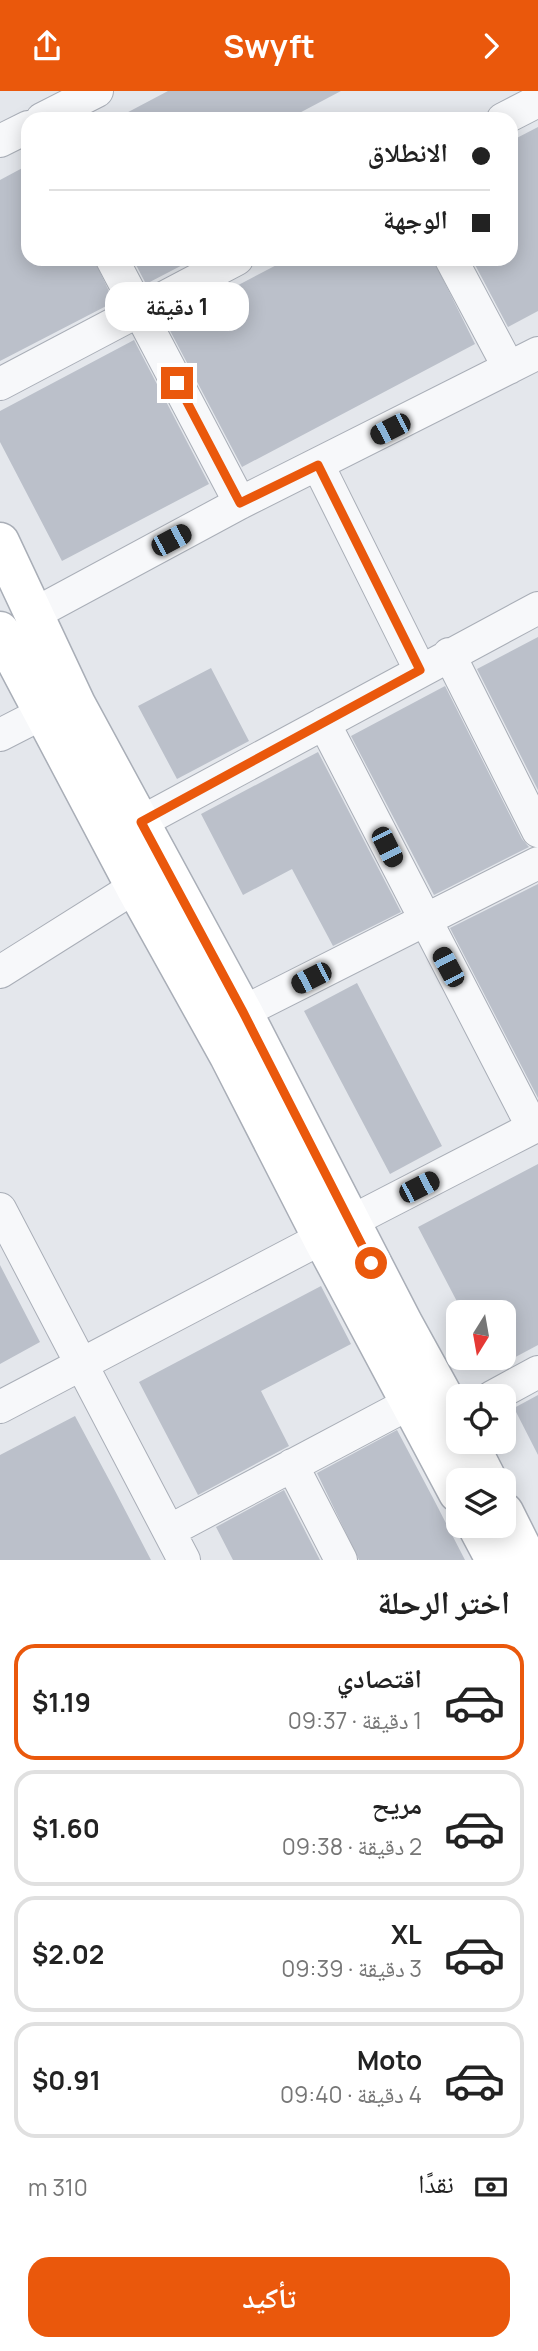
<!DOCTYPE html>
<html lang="ar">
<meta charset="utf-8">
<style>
body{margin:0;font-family:Manrope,"Noto Naskh Arabic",sans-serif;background:#f6f6f6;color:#222;direction:rtl;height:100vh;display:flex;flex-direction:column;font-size:26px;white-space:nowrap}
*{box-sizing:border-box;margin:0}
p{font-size:23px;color:#767676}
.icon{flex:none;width:38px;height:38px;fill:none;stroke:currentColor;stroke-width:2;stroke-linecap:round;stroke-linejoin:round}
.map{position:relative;height:1469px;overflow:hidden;direction:ltr}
.side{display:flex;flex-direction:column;background:#fff;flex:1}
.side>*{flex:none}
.hud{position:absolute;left:21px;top:21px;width:497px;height:154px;border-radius:21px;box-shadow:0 4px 18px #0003;direction:rtl;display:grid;align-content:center;height:154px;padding:0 28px;background:#fff}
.needle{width:46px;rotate:191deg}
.fabs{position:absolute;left:446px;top:1209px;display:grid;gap:14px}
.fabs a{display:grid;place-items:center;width:70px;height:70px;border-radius:14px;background:#fff;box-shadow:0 4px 18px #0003;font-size:35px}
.end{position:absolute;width:32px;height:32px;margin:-16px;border:9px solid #ea580c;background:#fff;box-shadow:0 0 0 4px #fff}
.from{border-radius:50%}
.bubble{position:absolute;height:49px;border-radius:21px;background:#fff;box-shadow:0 4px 18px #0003;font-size:23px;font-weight:700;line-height:49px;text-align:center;direction:rtl}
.car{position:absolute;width:21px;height:42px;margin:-21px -10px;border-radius:9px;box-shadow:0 0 5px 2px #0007;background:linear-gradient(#222 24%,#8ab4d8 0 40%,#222 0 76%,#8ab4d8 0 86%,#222 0)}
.hud b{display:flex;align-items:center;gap:24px;height:66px;font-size:26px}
.hud b+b{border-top:2px solid #e0e0e0}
.hud i{width:18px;height:18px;background:#222}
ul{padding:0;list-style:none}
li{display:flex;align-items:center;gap:21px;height:116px;margin:0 14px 10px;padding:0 14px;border:4px solid #e0e0e0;border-radius:21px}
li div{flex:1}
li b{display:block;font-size:26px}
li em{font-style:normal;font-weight:700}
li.active{border-color:#ea580c}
li>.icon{width:63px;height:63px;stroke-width:1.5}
h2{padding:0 28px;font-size:32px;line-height:84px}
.pay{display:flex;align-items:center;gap:18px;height:77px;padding:0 28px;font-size:26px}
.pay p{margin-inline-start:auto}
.primary-button{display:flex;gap:14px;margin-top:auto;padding:14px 28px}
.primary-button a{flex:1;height:80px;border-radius:21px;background:#ea580c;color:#fff;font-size:28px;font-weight:700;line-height:80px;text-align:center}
header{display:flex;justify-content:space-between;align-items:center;height:91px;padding:0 28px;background:#ea580c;color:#fff;font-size:32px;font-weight:700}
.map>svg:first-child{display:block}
.building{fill:#bbc0ca}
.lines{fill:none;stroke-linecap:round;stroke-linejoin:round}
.minor-casing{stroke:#a9aeb7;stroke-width:34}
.secondary-casing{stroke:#a9aeb7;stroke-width:41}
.minor{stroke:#f7f8fa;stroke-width:32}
.secondary{stroke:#fff;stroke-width:38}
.route{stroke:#ea580c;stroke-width:9}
</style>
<header><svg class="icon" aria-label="forward" viewBox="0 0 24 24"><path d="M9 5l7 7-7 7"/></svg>Swyft<svg class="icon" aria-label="share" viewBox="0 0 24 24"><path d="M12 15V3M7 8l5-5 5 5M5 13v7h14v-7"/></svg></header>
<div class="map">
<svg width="538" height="1469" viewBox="0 0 538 1469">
<rect width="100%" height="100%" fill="#e4e7ec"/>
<path class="building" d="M 168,0 L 341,0 L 288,28 L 115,28 Z
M 538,36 L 538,220 L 508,236 L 472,168 L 511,168 L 511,50 Z
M 28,74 L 28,168 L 94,168 L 114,211 L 0,270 L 0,89 Z
M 133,168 L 194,168 L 146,193 Z
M 288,168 L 433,168 L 475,253 L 242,376 L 166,232 Z
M 134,249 L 209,393 L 62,470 L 0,351 L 0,320 Z
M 538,546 L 538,699 L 477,578 Z
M 211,577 L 249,650 L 177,688 L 138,615 Z
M 445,595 L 522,748 L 529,756 L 434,804 L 351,645 Z
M 318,661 L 401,821 L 333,855 L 292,778 L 243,804 L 201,723 Z
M 538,793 L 538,1007 L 450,837 Z
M 357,892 L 442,1055 L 390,1083 L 304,920 Z
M 538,1073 L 538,1254 L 504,1272 L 504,1222 L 463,1222 L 418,1136 Z
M 0,1174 L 40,1251 L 0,1273 Z
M 321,1195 L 351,1253 L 261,1300 L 289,1355 L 198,1404 L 139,1291 Z
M 538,1304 L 538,1364 L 514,1317 Z
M 75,1325 L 113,1396 L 151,1469 L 0,1469 L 0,1364 Z
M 397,1339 L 433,1407 L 465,1469 L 359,1469 L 317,1382 Z
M 284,1399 L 320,1469 L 233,1469 L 216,1436 Z"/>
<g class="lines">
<g class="minor-casing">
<path id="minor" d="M 42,28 L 97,0
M 503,28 L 538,10
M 0,50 L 28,36
M 112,168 L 240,412
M 451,168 L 509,277
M 0,293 L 237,168
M 318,374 L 420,579
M 34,523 L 240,412 L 538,262
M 449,563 L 538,740
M 324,632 L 533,1037
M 0,644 L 43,622
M 141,731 L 538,517
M 0,881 L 135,796
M 243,921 L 538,772
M 0,1118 L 184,1469
M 350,1131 L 538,1034
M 492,1306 L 538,1281
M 0,1316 L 322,1147
M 292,1374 L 341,1469
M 169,1440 L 410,1312"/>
</g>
<g class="secondary-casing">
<path id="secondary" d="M 0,451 L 76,613 L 243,921 L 403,1232 L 458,1332
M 0,540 L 135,796 L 229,965 L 322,1147 L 458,1402
M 468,1351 L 488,1390
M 504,1421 L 528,1469
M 477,1435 L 495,1469"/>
</g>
<use href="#minor" class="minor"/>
<use href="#secondary" class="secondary"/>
</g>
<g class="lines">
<path class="route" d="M 177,292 L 240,412 L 318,374 L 420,579 L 141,731 L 243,921 L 371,1172"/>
</g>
</svg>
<div class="fabs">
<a><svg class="needle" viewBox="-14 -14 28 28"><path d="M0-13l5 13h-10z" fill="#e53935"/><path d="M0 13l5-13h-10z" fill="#767676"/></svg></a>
<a><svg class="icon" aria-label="locate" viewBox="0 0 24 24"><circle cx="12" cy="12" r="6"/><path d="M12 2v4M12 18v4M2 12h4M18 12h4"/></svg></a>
<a><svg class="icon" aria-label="layers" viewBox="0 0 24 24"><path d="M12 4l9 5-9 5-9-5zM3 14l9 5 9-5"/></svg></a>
</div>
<i class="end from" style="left:371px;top:1172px"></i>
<i class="end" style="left:177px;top:292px"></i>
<div class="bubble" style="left:105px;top:191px;width:144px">1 دقيقة</div>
<i class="car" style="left:390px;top:338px;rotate:243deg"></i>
<i class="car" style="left:171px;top:449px;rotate:62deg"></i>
<i class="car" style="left:387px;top:756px;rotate:153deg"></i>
<i class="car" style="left:448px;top:876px;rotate:332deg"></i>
<i class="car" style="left:311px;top:887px;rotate:243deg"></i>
<i class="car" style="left:419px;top:1096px;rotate:63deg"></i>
<div class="hud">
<b><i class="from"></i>الانطلاق</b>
<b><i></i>الوجهة</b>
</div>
</div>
<section class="side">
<h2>اختر الرحلة</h2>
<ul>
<li class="active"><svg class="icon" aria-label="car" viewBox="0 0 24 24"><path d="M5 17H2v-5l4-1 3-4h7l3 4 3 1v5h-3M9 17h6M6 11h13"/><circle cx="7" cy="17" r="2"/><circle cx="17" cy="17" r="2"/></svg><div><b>اقتصادي</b><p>1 دقيقة · 09:37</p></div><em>$1.19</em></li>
<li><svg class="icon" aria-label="car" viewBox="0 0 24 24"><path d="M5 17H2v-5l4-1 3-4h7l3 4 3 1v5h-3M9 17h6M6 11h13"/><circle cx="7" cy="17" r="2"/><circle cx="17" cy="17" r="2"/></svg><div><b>مريح</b><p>2 دقيقة · 09:38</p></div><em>$1.60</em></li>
<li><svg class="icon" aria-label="car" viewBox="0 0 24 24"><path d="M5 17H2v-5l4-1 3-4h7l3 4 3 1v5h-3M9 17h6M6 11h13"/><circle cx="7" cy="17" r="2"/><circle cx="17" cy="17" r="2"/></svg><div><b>XL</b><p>3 دقيقة · 09:39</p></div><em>$2.02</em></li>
<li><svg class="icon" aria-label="car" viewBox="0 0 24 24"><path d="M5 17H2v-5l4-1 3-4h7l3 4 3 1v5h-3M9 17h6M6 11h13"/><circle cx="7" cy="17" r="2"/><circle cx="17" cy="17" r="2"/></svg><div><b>Moto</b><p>4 دقيقة · 09:40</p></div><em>$0.91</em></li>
</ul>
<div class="pay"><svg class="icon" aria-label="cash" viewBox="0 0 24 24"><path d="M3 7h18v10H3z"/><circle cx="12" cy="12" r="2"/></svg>نقدًا<p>310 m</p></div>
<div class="primary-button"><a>تأكيد</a></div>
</section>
